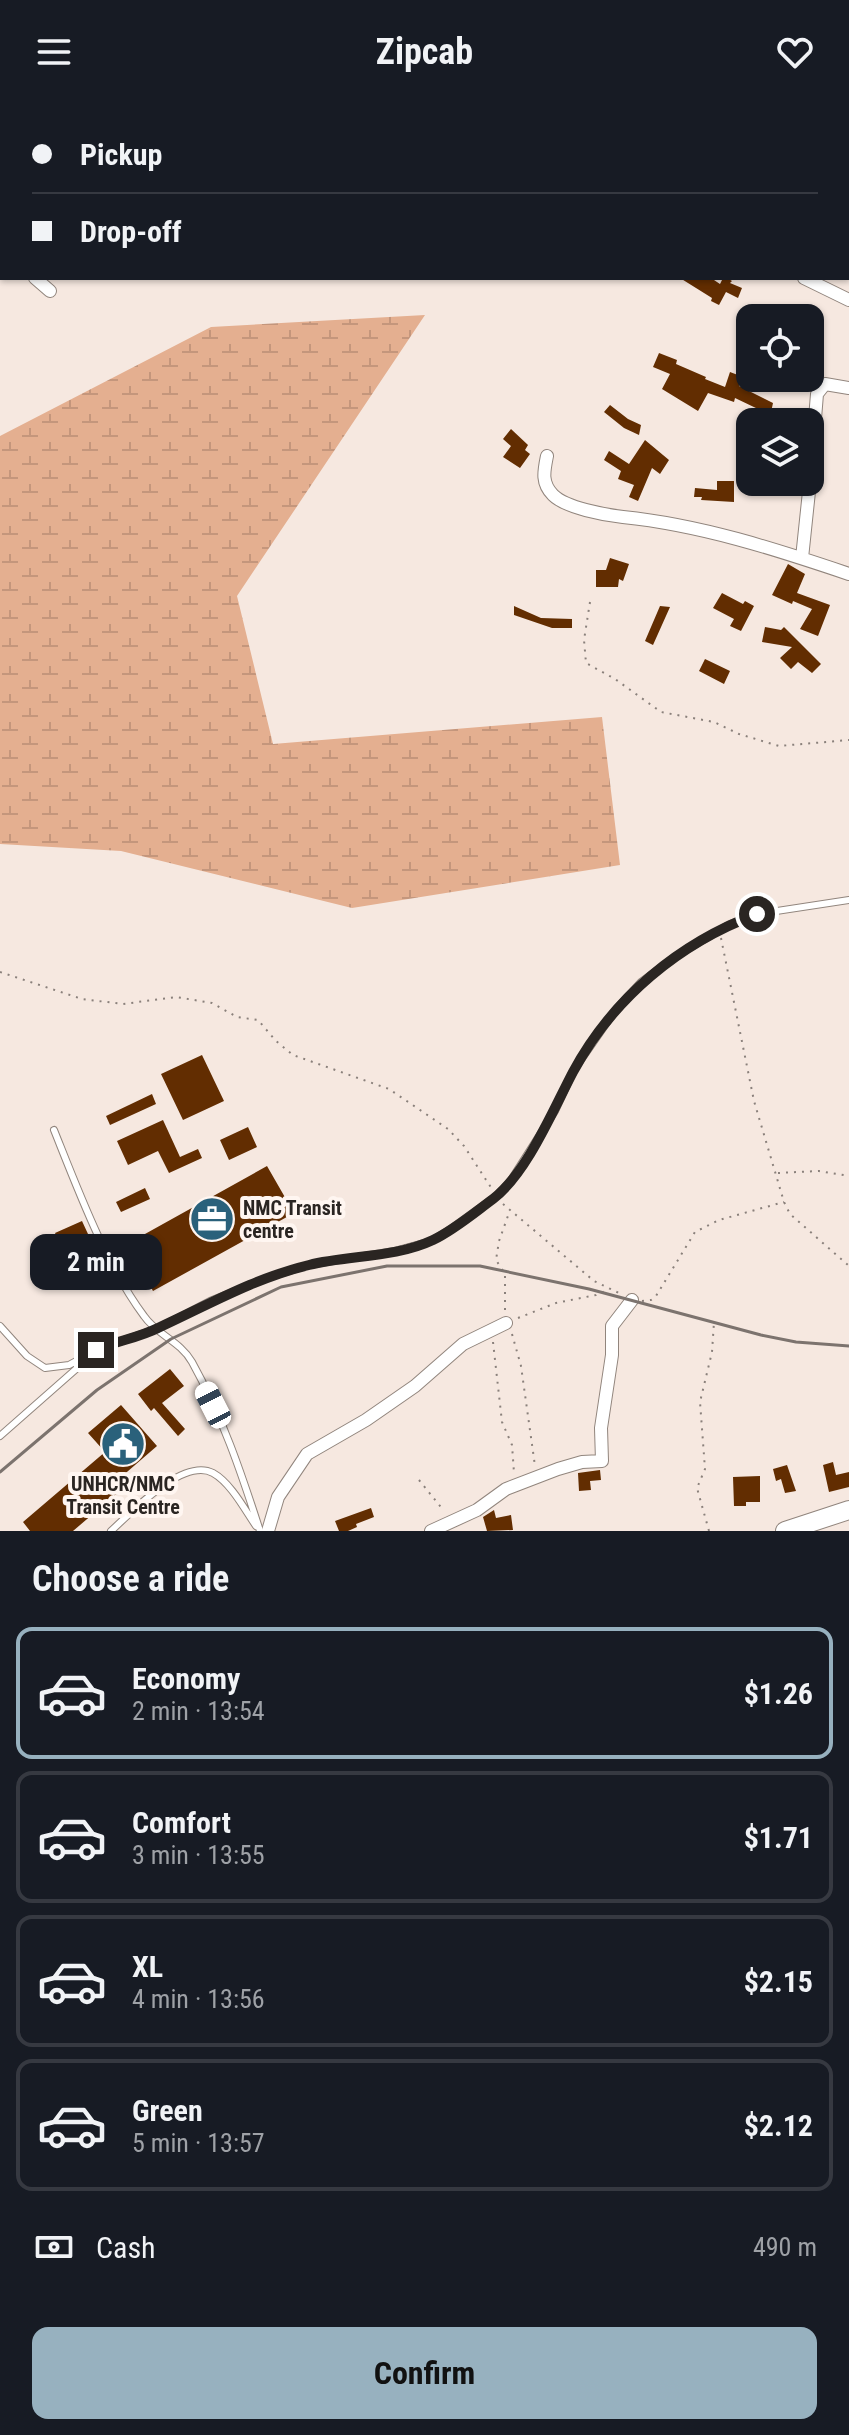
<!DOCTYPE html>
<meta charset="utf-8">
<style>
body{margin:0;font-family:"Roboto Condensed",sans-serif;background:#20242c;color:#f1f3f6;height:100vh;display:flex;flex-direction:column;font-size:30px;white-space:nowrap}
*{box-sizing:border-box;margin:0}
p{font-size:26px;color:#9ea1a6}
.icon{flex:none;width:44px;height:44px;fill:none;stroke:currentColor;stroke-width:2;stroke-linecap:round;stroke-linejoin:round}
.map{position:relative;height:1427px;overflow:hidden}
.panel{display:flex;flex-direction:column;background:#171b24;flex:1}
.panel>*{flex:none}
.guide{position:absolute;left:0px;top:0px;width:850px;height:176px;box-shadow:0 2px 6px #0004;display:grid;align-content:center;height:176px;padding:0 32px;background:#171b24}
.fabs{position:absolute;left:736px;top:200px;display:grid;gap:16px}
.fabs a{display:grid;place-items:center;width:88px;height:88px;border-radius:16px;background:#171b24;box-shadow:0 2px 6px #0004;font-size:40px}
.end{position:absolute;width:36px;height:36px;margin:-18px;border:10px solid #2a2522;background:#fff;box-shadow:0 0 0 4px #fff}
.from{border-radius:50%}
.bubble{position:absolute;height:56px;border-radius:16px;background:#171b24;box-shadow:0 2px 6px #0004;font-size:26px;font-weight:700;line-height:56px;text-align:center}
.car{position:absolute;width:24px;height:48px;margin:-24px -12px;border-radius:10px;box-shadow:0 0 6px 2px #0007;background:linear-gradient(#fff 24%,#345 0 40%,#fff 0 76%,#345 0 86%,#fff 0)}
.guide b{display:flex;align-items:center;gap:28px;height:76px;font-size:30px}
.guide b+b{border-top:2px solid #363941}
.guide i{width:20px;height:20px;background:#f1f3f6}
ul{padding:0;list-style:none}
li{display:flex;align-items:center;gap:24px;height:132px;margin:0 16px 12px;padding:0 16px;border:4px solid #363941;border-radius:16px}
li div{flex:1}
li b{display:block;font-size:30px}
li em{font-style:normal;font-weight:700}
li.current{border-color:#97b1bf}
li>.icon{width:72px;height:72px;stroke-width:1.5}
h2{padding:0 32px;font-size:36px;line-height:96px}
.pay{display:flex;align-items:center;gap:20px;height:88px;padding:0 32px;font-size:30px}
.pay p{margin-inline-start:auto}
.action{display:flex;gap:16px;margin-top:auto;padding:16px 32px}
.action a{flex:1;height:92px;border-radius:16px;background:#97b1bf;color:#111;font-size:32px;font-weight:700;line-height:92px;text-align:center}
header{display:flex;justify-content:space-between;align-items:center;height:104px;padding:0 32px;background:#171b24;font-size:36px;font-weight:700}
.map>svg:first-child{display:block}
.wetland{fill:url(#wetland-marsh)}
.building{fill:#622d01}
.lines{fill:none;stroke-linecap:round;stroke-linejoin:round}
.service-casing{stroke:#91857d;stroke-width:8}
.minor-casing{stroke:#91857d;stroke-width:14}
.primary-casing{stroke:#91857d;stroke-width:20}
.path{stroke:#8a807b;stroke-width:2;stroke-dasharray:2 6;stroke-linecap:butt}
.service{stroke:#fff;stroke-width:6}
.minor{stroke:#fff;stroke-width:12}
.primary{stroke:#fff;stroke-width:18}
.rail{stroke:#7c736e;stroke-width:3}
.route{stroke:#2a2522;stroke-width:10}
.labels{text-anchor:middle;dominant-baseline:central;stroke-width:8;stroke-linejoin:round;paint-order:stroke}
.poi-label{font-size:20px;font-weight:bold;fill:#2a2522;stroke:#fff6f1;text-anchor:start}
</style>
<header><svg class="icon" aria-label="menu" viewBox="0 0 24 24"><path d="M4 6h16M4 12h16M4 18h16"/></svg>Zipcab<svg class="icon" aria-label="heart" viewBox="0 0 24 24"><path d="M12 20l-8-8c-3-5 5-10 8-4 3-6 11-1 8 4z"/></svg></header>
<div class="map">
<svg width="849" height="1427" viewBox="0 0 849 1427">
<defs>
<pattern id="wetland-marsh" width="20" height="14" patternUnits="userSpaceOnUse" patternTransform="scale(2)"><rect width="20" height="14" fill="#e4af90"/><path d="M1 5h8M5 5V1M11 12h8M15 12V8" fill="none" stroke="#c4967c"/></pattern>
</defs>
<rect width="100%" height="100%" fill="#f6e8e0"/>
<path class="wetland" d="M 425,211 L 237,492 L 273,640 L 602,613 L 620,761 L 352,804 L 121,747 L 0,740 L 0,332 L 211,223 Z"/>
<path class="building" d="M 680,174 L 711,174 L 720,180 L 723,174 L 727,174 L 732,177 L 730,179 L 742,184 L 738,194 L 726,188 L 719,201 L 711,197 L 712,194 Z
M 659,249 L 677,256 L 676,260 L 706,273 L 705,275 L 725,283 L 730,268 L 743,273 L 739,282 L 773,299 L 770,313 L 757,309 L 758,305 L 735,294 L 734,298 L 708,289 L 698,307 L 662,285 L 670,270 L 653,263 Z
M 610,301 L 628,315 L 641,321 L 639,331 L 624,324 L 604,308 Z
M 511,325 L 528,341 L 525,346 L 530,350 L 520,364 L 503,353 L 511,342 L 503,335 Z
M 645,336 L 669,356 L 660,370 L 652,364 L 638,397 L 629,393 L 634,381 L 618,375 L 621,367 L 604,356 L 609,347 L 629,360 Z
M 717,377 L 734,377 L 734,398 L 701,396 L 702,393 L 694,393 L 695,384 L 717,386 Z
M 610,454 L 629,460 L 623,477 L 619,475 L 618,483 L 596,483 L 596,466 L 606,466 Z
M 788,460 L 805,470 L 797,489 L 830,501 L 818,532 L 800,525 L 812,505 L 793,497 L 792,500 L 772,491 Z
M 722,489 L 743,500 L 745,497 L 754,502 L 741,527 L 730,522 L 734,515 L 713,504 Z
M 514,502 L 541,514 L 572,515 L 572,524 L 552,524 L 514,511 Z
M 660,502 L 670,503 L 653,541 L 645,537 Z
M 765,523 L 781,526 L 784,523 L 821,560 L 812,569 L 798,558 L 791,565 L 780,554 L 792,543 L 762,538 Z
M 705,555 L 730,567 L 724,580 L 699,567 Z
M 202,951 L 224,997 L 183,1016 L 161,970 Z
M 152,990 L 156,1000 L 110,1021 L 106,1012 Z
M 163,1016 L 180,1053 L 198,1045 L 202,1054 L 169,1069 L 158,1047 L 128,1061 L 117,1037 Z
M 248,1023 L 257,1043 L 229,1056 L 220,1036 Z
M 267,1062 L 294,1109 L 153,1187 L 127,1140 Z
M 145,1084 L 150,1095 L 121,1108 L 116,1098 Z
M 82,1117 L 88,1130 L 61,1143 L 55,1129 Z
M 170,1265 L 184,1282 L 162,1299 L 185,1325 L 178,1332 L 154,1304 L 151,1307 L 138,1290 Z
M 121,1301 L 157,1342 L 120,1374 L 127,1381 L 73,1427 L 30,1427 L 23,1418 L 105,1348 L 88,1329 Z
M 833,1358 L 836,1371 L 849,1368 L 849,1383 L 829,1388 L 823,1361 Z
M 787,1361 L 796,1387 L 785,1389 L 781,1375 L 776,1377 L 773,1365 Z
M 600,1366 L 601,1376 L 590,1377 L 591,1386 L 579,1387 L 578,1369 Z
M 760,1372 L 760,1398 L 746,1398 L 746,1402 L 734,1402 L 733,1373 Z
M 371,1404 L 374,1413 L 356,1420 L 357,1423 L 348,1427 L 339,1427 L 335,1417 Z
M 494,1406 L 496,1414 L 511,1411 L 513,1426 L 487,1427 L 483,1413 Z"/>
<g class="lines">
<g class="service-casing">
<path id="service" d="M 54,1026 C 78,1086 106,1161 144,1212 C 157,1231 180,1237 192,1258 C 222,1312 241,1368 260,1427
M 0,1222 L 27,1252 L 45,1264 L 69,1261 L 93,1248
M 0,1332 L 100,1244 L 156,1225 L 210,1197 L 267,1174 L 309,1161 L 394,1147 L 431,1137 L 449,1126 L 496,1092 L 511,1076 L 555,1007 L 574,966 L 617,904 L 641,878 L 678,851 L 730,820 L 757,810 L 849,796
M 111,1427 C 132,1408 183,1353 213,1369 C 231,1379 245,1406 256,1422"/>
</g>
<g class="minor-casing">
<path id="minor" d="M 62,0 L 63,2
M 146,0 L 147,2
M 209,0 L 214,0
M 222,0 L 231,2
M 95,2 L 98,0
M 795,2 L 796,0
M 0,54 L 2,53
M 0,142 L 2,144
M 35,174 L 50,187
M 804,174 L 849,196
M 547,352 C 544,367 541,379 553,391 C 566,404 605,411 623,413 C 701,421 775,445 849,470
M 810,376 L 817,290 L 825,280 L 849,284
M 802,454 L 810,378
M 268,1427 L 278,1393 L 307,1350 L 366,1316 L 415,1282 L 463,1240 L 506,1219
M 431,1427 L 477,1406 L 506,1385 L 558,1365 L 582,1358 L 602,1357 L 601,1324 L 612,1251 L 612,1222 L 632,1196"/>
</g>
<g class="primary-casing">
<path id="primary" d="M 785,1427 L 849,1406"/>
</g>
<path class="path" d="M 361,0 L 364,2
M 417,2 L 419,0
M 590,498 L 584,536 L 586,559 L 615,575 L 661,608 L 714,618 L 739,630 L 779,642 L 849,636
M 721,834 L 754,997 L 784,1098 L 790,1110 L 849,1162
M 0,868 L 82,895 L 123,900 L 176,893 L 212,899 L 237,913 L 258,916 L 276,937 L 293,951 L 389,985 L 448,1025 L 464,1042 L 492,1085
M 778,1069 L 819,1067 L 849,1072
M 503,1100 L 594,1177 L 621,1190
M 642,1197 L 651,1196 L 656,1192 L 695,1128 L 719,1116 L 784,1098
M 505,1206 L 505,1170 L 496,1156 L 499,1137 L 509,1109
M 518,1214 L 556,1199 L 596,1191 L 607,1186
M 512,1230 L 521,1262 L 535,1362
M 493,1238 L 502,1318 L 512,1341 L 514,1369
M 419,1376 L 444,1407
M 709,1427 L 697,1384 L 705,1365 L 700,1298 L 712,1248 L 714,1218"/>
<use href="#service" class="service"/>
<use href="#minor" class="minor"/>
<use href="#primary" class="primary"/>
<path class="rail" d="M 0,1368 L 97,1286 L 171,1235 L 281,1183 L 387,1162 L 480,1162 L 589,1185 L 761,1231 L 796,1238 L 849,1242"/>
</g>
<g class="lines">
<path class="route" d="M 96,1246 C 116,1237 138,1234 158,1224 C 208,1201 255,1174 309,1161 C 349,1151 395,1154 433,1136 C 454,1126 474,1109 493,1095 C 527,1069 553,1006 573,968 C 613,894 679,839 757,810"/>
</g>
<defs>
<g id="office-disc" transform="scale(2.3)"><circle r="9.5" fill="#2a617b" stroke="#fff6f1"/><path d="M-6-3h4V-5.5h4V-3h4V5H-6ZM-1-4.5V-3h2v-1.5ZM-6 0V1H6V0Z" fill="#fff"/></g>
<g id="civic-disc" transform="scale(2.3)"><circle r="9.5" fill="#2a617b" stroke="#fff6f1"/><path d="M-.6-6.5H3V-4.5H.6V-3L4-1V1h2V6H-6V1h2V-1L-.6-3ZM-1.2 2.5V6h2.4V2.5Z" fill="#fff"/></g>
</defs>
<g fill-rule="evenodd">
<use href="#office-disc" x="212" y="1115"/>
<use href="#civic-disc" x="123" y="1340"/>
</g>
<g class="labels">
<g class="poi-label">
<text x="243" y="1104">NMC Transit<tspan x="243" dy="23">centre</tspan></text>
<text x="123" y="1380" text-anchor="middle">UNHCR/NMC<tspan x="123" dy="23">Transit Centre</tspan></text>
</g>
</g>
</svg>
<div class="fabs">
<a><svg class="icon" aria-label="locate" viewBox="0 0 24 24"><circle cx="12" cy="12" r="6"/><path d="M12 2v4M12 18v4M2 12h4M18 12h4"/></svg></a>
<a><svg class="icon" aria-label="layers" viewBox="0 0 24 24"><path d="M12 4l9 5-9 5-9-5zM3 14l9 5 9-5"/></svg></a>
</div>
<i class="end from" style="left:757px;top:810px"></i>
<i class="end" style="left:96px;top:1246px"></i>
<div class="bubble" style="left:30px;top:1130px;width:132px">2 min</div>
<i class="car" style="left:213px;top:1301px;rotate:333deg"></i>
<div class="guide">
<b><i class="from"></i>Pickup</b>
<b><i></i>Drop-off</b>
</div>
</div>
<section class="panel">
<h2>Choose a ride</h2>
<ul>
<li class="current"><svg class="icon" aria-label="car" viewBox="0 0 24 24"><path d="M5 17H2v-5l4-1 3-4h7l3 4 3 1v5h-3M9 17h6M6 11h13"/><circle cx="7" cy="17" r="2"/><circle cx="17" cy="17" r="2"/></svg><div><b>Economy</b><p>2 min · 13:54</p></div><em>$1.26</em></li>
<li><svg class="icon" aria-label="car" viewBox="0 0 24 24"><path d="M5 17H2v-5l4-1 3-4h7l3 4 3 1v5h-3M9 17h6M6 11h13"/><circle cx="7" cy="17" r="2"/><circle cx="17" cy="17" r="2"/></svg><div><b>Comfort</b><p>3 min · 13:55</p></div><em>$1.71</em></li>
<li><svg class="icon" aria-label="car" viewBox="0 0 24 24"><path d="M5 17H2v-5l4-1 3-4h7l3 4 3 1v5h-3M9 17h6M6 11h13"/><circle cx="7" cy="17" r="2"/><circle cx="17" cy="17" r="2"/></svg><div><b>XL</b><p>4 min · 13:56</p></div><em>$2.15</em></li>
<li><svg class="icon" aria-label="car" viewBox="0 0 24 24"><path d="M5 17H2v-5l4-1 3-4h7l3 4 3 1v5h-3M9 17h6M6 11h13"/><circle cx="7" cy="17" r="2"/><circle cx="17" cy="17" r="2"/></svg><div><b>Green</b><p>5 min · 13:57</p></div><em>$2.12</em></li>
</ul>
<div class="pay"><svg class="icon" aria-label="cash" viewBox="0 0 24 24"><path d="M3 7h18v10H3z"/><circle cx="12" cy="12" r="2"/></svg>Cash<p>490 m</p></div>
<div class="action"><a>Confirm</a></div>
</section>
